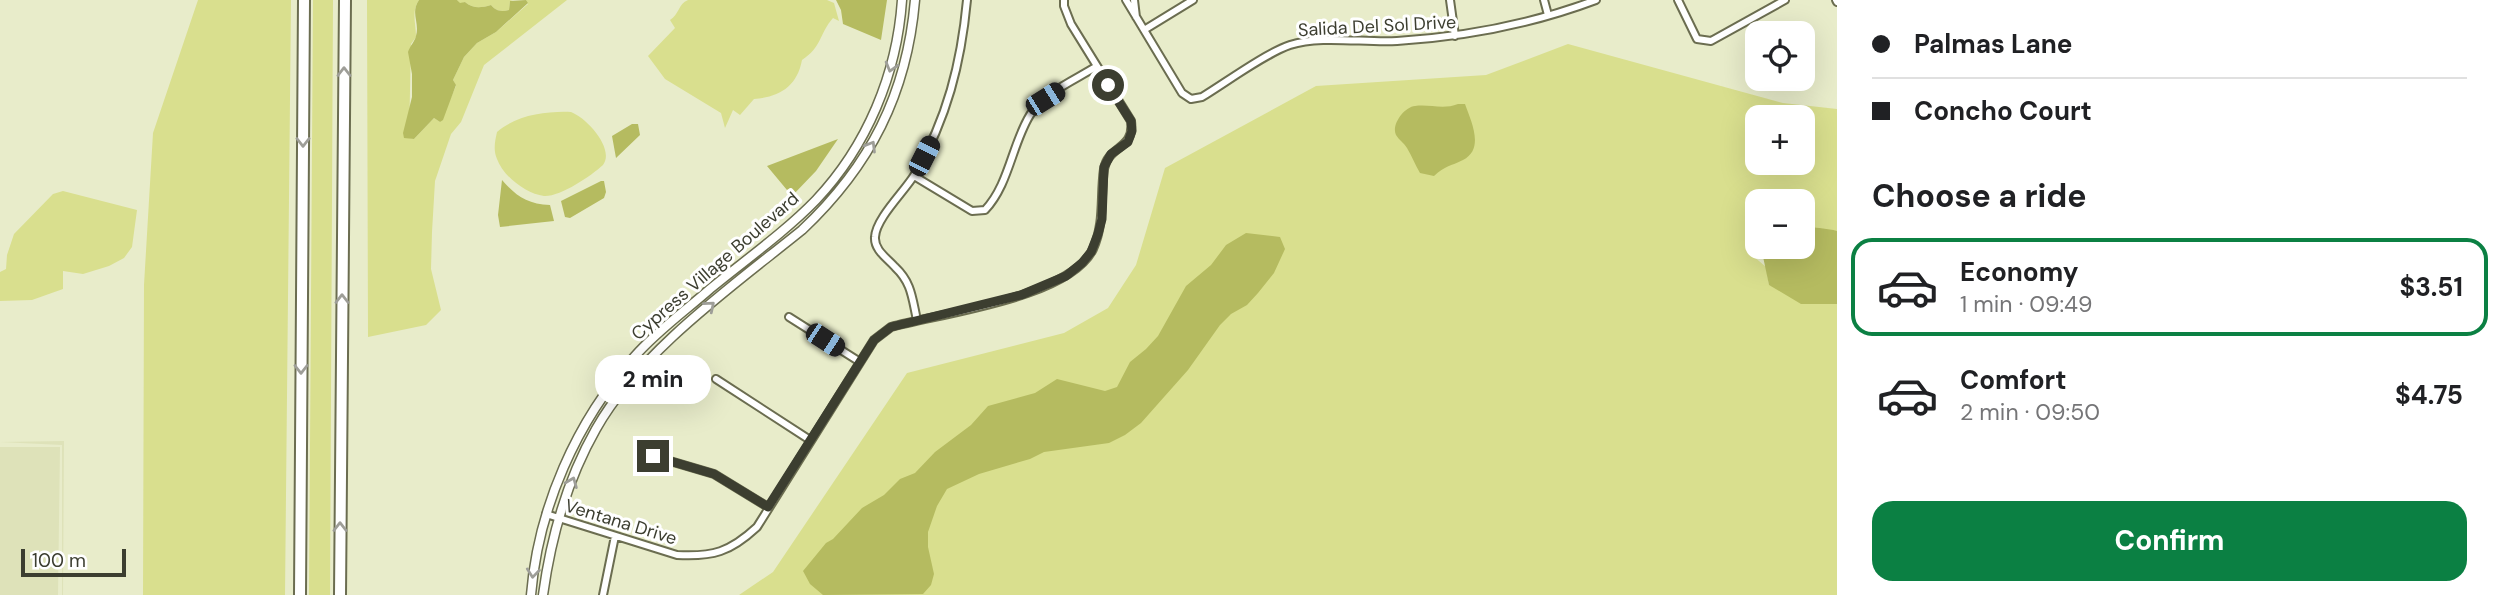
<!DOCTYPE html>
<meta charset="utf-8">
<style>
body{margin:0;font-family:"DM Sans",sans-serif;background:#f6f6f6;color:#202124;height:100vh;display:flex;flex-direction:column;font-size:26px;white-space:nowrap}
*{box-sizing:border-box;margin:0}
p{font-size:23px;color:#757577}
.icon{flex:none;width:38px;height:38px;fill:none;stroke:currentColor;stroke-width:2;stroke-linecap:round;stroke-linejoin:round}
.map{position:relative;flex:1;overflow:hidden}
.sheet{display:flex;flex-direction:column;background:#fff;width:665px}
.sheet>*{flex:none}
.top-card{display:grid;align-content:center;height:154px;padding:0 35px;background:#fff}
.controls{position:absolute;left:1745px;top:21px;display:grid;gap:14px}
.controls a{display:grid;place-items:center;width:70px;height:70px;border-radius:14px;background:#fff;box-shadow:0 7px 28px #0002;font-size:35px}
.scale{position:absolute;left:21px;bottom:18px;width:105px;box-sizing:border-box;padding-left:7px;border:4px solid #3c3e30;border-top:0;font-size:19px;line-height:24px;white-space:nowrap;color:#3c3e30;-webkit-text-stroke:5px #fff;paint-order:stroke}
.end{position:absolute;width:32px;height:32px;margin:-16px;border:9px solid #3c3e30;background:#fff;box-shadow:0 0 0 4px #fff}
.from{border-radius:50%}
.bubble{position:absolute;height:49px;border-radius:21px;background:#fff;box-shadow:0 7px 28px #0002;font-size:23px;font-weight:700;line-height:49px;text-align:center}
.car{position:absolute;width:21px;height:42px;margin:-21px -10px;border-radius:9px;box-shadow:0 0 5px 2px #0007;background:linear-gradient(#222 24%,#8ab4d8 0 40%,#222 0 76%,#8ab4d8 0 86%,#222 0)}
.top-card b{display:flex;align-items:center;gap:24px;height:66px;font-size:26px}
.top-card b+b{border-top:2px solid #e0e0e0}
.top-card i{width:18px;height:18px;background:#202124}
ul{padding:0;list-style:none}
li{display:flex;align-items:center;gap:21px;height:98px;margin:0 14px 10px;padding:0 21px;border:4px solid transparent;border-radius:21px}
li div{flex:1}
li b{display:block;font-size:26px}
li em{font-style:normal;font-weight:700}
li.current{border-color:#0b8043}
li>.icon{width:63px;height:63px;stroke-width:1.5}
h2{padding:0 35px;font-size:32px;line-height:84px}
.action{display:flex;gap:14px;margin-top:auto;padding:14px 35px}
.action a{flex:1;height:80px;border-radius:21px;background:#0b8043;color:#fff;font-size:28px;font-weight:700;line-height:80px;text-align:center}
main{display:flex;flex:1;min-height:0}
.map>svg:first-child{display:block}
.built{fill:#dee2b9}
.green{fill:#d9df8e;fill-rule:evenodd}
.water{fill:#b5bb60}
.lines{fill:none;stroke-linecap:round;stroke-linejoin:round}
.minor-casing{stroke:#6b6d50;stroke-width:10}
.tertiary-casing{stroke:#6b6d50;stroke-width:11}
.motorway-casing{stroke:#6b6d50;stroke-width:14}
.minor{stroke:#fff;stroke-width:6}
.tertiary{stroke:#fff;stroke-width:8}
.motorway{stroke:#fff;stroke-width:10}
.oneway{stroke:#9e9e98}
.route{stroke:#3c3e30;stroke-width:9}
.labels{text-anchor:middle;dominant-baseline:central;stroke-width:6;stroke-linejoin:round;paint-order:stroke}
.street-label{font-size:18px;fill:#3c3e30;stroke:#fff}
</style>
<main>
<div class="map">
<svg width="1837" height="595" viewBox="0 0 1837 595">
<rect width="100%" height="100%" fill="#e8ecca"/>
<path class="built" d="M 64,441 L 63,595 L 62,595 L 62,445 L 0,442 Z
M 0,447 L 60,447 L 58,595 L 0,595 Z"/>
<path class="green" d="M 198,0 L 291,0 L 285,595 L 143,595 L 144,285 L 153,133 Z
M 313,0 L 333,0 L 330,595 L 309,595 Z
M 367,0 L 419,0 C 411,12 416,23 416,37 L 411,44 L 409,138 L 414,139 L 434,118 L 440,122 L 456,86 L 453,80 L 464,57 L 477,43 L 496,32 L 528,4 L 526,0 L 567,0 L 484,65 L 461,122 L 451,134 L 435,181 L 432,232 L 431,269 L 441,310 L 426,325 L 368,337 Z
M 457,0 L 513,0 L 510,1 L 509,10 C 501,12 496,11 491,5 C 481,8 473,9 465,2 L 460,4 Z
M 688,0 L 827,0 L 834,3 L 839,21 L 833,18 C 819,34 822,47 802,60 C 797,87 779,97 754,99 L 740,115 L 733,110 L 725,128 L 721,113 L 665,79 L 648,56 L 675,28 L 670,20 C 679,15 678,4 688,0 Z
M 1568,44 L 1783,103 L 1837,109 L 1837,233 L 1803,232 L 1802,201 L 1757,201 L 1757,247 L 1766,247 L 1752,255 L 1766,267 L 1769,285 L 1837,301 L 1837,595 L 739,595 L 773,572 L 907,373 L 1064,333 L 1108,308 L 1136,265 L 1165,168 L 1316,86 L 1486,75 ZM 1757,117 L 1802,117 L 1802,163 L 1757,163 Z
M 571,112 C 587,118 615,149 603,165 C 591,176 560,197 544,196 C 526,194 503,176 497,159 C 493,150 495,141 497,132 C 516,115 547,111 571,112 Z
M 63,191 L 137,210 L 132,247 L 124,258 L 109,266 L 83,274 L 63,271 L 63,289 L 32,300 L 0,301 L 0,272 L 6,269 L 7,255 L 14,234 L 53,194 Z"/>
<path class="water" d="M 419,0 L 457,0 L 460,3 L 465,2 C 473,9 481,8 491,5 C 496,11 501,12 509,10 L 510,1 L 526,0 L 528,3 L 496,32 L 477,43 L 464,57 L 453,80 L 456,85 L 443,120 L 440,122 L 434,118 L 414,139 L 404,138 L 403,133 L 412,97 L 412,74 L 408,52 C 410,46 415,41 416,36 C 420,22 410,13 419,0 Z
M 836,0 L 887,0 L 881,40 L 843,24 L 841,10 Z
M 1458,104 L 1465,104 C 1471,121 1485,149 1463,160 C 1451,166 1444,166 1434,176 L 1420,173 C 1415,165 1412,156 1407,148 C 1404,143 1399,140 1396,135 C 1391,125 1404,107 1415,106 C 1430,104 1443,110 1458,104 Z
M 632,124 L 638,124 L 640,135 L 616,158 L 612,136 Z
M 838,139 L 816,171 L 792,196 L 767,166 Z
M 502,180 C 516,196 527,204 550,205 L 554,221 L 500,227 L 498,215 Z
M 601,181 L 604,181 L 606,192 L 604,198 L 570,218 L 565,217 L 561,201 Z
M 1809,226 C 1819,229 1827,228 1837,231 L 1837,304 L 1801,304 L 1769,285 L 1761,247 L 1802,247 L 1803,227 Z
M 1246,233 L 1280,237 L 1285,249 L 1274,273 L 1258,293 L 1247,305 L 1231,314 L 1220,325 L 1188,370 L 1141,423 L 1125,435 L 1109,443 L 1044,452 L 1030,459 L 979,474 L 947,489 L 937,506 L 928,532 L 928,547 L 934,574 L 931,585 L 923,594 L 823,595 L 810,584 L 803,571 L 826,543 L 833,539 L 862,508 L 884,495 L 900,479 L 915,473 L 935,452 L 971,425 L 988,406 L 1035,393 L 1057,379 L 1105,391 L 1117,387 L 1130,362 L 1146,349 L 1158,336 L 1186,286 L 1211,265 L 1226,245 Z"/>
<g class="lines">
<g class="minor-casing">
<path id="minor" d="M 1126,0 L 1182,93 L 1191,99 L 1202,97 C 1225,83 1266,53 1290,45 C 1321,35 1364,43 1397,41 C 1465,37 1532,24 1596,0
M 1134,0 L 1136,17
M 1450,0 L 1455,36
M 1544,0 L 1548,15
M 1678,0 L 1697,39 L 1711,41 L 1785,0
M 1836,0 L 1837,2
M 1144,30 L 1193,0
M 914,176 L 972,211 L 985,210 C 1009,185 1012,144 1030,115 C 1043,93 1075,80 1097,66
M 789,317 L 860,362
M 917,320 C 912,298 912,283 895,267 C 887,258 874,250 875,237 C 876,218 905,191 915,174 C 947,118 961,64 967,0
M 716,379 L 810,440
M 653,456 L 714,474 L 768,507
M 546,514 L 677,555 C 713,557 730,552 757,527 L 874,340 L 891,327 C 941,313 1069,298 1093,249 C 1105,222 1100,197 1104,169 C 1108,145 1135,150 1131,121 L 1071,24 L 1064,6 L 1064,0
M 603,595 L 615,536"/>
</g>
<g class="tertiary-casing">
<path id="tertiary" d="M 531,595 C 538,509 576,421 635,356 C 657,331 685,311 710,289 C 744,261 785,232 816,200 C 867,146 897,74 902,0
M 543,595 C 551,537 567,480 596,429 C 639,352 734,285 802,230 C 870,166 907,94 915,0"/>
</g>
<g class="motorway-casing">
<path id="motorway" d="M 300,595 L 304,0
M 340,595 L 345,0"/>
</g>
<use href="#minor" class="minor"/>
<use href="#tertiary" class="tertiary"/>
<use href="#motorway" class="motorway"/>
</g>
<defs><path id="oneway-chevron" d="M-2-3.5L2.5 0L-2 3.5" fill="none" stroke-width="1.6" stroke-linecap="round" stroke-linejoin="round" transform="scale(1.75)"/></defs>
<g class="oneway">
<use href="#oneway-chevron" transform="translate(891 67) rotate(106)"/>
<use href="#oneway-chevron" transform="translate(344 72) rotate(-90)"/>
<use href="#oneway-chevron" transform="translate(303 142) rotate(90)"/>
<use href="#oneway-chevron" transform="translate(871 146) rotate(-59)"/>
<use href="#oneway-chevron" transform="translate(342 299) rotate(-90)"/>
<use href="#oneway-chevron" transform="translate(710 306) rotate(-40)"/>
<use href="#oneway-chevron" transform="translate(301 369) rotate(90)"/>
<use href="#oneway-chevron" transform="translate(572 482) rotate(-68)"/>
<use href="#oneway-chevron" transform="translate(340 527) rotate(-90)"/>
<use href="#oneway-chevron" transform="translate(533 573) rotate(96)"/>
</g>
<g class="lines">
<path class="route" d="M 653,456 L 714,474 L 768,507 L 874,340 L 891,327 L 1021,295 L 1066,276 L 1082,263 L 1091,252 L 1098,234 L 1102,219 L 1104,167 L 1111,154 L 1128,142 L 1132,131 L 1131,121 L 1108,85"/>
</g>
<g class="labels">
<g class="street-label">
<text transform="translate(1377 26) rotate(-3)">Salida Del Sol Drive</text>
<text transform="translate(715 266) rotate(-41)">Cypress Village Boulevard</text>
<text transform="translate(621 522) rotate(17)">Ventana Drive</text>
</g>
</g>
</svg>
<div class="controls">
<a><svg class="icon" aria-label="locate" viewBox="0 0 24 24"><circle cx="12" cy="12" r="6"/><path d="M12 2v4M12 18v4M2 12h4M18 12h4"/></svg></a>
<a>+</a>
<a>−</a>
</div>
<div class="scale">100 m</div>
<i class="end from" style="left:1108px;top:85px"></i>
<i class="end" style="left:653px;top:456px"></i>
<div class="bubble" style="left:595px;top:355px;width:116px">2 min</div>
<i class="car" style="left:1045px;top:99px;rotate:58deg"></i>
<i class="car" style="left:924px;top:156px;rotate:27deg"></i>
<i class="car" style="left:825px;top:340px;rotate:123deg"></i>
</div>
<section class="sheet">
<div class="top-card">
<b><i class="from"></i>Palmas Lane</b>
<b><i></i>Concho Court</b>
</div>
<h2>Choose a ride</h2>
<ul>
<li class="current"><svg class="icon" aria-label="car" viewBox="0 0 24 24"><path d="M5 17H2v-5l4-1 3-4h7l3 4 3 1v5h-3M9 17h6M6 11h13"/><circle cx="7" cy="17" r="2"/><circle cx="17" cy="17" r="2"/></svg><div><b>Economy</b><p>1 min · 09:49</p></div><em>$3.51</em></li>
<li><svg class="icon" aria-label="car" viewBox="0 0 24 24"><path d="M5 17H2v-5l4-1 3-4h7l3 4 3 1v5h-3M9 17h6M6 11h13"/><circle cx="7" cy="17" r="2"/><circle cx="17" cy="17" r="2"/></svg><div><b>Comfort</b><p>2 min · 09:50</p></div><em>$4.75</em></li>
</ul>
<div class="action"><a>Confirm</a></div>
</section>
</main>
